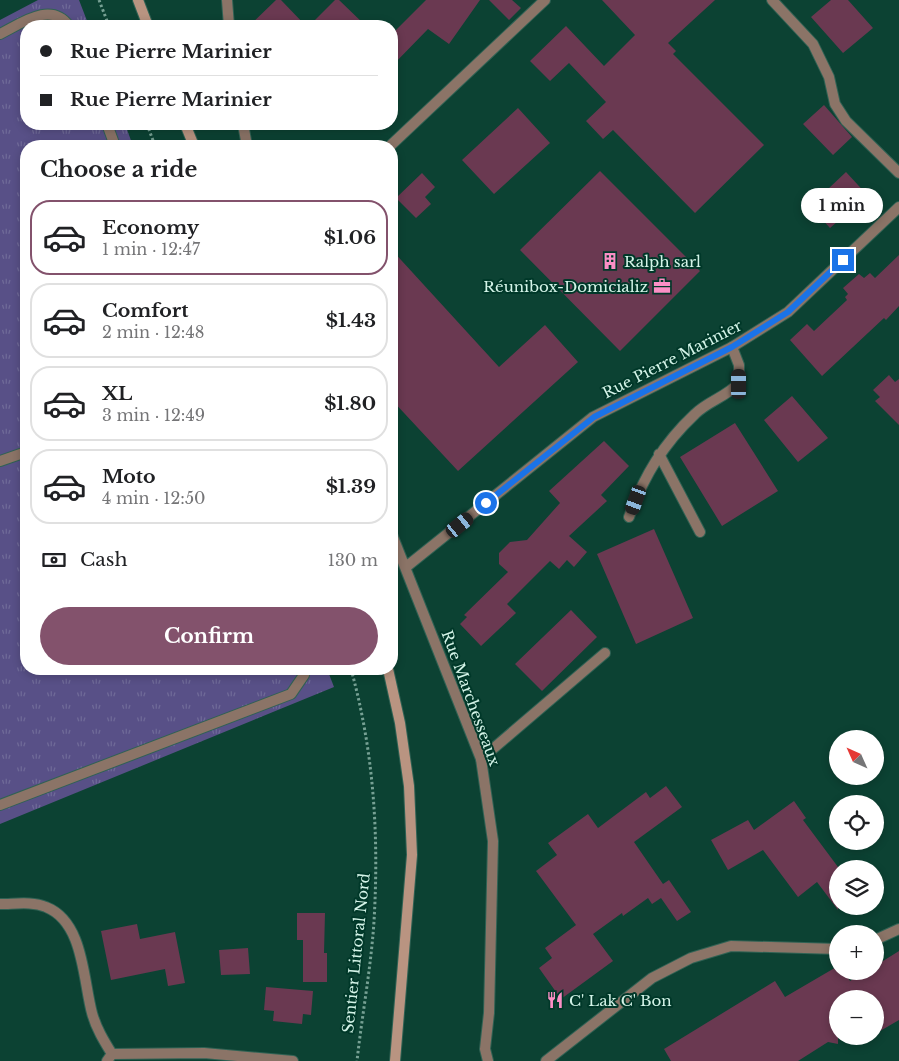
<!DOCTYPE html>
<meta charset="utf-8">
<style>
body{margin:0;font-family:"Libre Baskerville",serif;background:#f6f6f6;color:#202124;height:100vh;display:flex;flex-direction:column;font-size:19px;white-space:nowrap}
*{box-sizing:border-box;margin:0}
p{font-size:16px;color:#757577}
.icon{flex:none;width:28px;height:28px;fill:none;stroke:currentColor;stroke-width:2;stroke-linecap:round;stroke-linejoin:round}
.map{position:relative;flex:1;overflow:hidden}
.sheet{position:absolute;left:20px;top:140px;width:378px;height:535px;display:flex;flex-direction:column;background:#fff;border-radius:20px;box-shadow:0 2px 8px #0003}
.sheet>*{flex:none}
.top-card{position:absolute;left:20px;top:20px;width:378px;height:110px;border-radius:20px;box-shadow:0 2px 8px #0003;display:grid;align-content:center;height:110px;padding:0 20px;background:#fff}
.needle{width:32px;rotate:315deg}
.buttons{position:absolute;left:829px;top:730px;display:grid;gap:10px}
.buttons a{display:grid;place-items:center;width:55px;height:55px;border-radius:50%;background:#fff;box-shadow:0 2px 8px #0003;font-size:25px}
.end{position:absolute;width:22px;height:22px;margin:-11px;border:6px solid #1a73e8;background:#fff;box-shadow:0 0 0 2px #fff}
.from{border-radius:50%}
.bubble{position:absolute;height:35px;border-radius:18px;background:#fff;box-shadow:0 2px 8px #0003;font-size:16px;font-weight:800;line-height:35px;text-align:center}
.car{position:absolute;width:15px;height:30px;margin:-15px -8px;border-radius:6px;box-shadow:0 0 4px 1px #0007;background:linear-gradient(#222 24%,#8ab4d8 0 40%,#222 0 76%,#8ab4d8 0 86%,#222 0)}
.top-card b{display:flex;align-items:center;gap:18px;height:48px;font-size:19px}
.top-card b+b{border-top:1px solid #e0e0e0}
.top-card i{width:12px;height:12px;background:#202124}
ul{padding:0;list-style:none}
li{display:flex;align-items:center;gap:15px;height:75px;margin:0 10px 8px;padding:0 10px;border:2px solid #e0e0e0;border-radius:20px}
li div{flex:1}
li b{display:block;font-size:19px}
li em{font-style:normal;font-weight:800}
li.current{border-color:#83526c}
li>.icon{width:45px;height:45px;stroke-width:1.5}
h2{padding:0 20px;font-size:22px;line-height:60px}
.pay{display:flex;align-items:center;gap:12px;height:55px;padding:0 20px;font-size:19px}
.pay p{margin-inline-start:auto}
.primary-button{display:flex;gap:10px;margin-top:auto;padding:10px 20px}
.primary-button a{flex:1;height:58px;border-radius:30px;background:#83526c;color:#fff;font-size:20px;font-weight:800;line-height:58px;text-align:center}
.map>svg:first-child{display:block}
.grass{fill:url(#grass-tufts)}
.building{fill:#6a3951}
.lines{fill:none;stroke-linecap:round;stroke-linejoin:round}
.lane-casing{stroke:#306254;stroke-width:12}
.street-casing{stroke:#306254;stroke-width:12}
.secondary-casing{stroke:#306254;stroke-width:12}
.path{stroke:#77a194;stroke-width:3;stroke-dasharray:2.5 2.5;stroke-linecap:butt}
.lane{stroke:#8b7467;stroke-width:10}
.street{stroke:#8b7467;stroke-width:10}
.secondary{stroke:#b99481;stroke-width:10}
.route{stroke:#1a73e8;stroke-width:6}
.labels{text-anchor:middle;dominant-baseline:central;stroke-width:4;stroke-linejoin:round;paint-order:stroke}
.poi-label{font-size:15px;fill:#d4f4e8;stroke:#003829;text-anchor:start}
.street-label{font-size:15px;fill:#d4f4e8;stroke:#003829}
</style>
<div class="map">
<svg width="899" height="1061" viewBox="0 0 899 1061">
<defs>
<pattern id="grass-tufts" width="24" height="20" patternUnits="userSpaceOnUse" patternTransform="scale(1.25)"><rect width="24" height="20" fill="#585087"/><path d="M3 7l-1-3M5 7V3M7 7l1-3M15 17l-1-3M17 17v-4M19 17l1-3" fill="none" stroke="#6f6a98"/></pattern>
</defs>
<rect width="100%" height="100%" fill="#0c4233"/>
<path class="grass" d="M 38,0 L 79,0 L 89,26 L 26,26 L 26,124 L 125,124 L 133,146 L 26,146 L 26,669 L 327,669 L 334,687 L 0,824 L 0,20 Z"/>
<path class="building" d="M 276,0 L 281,0 L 306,26 L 249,26 Z
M 335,0 L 339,0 L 366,26 L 309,26 Z
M 426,0 L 480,0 L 449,44 L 428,29 L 391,67 L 391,35 Z
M 489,0 L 512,0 L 521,8 L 509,20 Z
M 602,0 L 715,0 L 668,43 L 676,51 L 673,54 L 764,145 L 695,213 L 613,130 L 603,139 L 586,121 L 606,102 L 569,63 L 550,81 L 530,61 L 566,26 L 604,66 L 635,35 Z
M 831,0 L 848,0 L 873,28 L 843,53 L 811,17 Z
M 824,105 L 852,137 L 833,155 L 803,124 Z
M 518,108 L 550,143 L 494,194 L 462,160 Z
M 600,171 L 700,271 L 620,351 L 520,250 Z
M 846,172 L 870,198 L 848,219 L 845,215 L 830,228 L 810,206 Z
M 422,173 L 435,187 L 425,197 L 431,204 L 416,218 L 396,198 Z
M 391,249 L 499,367 L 545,325 L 578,362 L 458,471 L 391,399 Z
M 899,255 L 899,306 L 886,320 L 884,318 L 822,376 L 790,340 L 807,324 L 814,331 L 847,300 L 845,297 L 848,294 L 843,288 L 859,274 L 864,278 L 870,273 L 875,278 Z
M 889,375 L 895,382 L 899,379 L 899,425 L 875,401 L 880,397 L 873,390 Z
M 792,396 L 828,438 L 798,462 L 764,420 Z
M 735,423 L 778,491 L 722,526 L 680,457 Z
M 604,441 L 629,466 L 601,495 L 607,501 L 569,536 L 587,552 L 574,567 L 567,560 L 559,569 L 550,561 L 507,604 L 516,613 L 481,646 L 460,624 L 467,617 L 464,615 L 508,572 L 499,564 L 499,553 L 510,542 L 527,540 L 560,503 L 549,491 Z
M 654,529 L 693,618 L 636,644 L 597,554 Z
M 571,610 L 597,637 L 542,691 L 515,664 Z
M 666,786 L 682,807 L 634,842 L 663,884 L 669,880 L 691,912 L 677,921 L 661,898 L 652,904 L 648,898 L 623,916 L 622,913 L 593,934 L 613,961 L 561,999 L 539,968 L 552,958 L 545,948 L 576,925 L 536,871 L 557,855 L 548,843 L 588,814 L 598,828 L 646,792 L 650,798 Z
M 794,801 L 806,818 L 803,820 L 838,867 L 838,910 L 817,882 L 798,897 L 763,850 L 728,870 L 711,840 L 748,820 L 754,830 Z
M 297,913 L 325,913 L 324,953 L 327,953 L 327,982 L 303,982 L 303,940 L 297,940 Z
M 137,924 L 140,939 L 175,932 L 185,983 L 168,986 L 165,969 L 111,980 L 101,931 Z
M 248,948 L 250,974 L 221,975 L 219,950 Z
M 899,951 L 899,1020 L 875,1034 L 875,999 L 838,999 L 838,1044 L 828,1042 L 798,1061 L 671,1061 L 664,1049 L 775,981 L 785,997 L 838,966 L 838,971 L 844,971 L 850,981 L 866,971 L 875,971 L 875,966 Z
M 266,987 L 313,991 L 311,1015 L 303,1014 L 302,1024 L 273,1021 L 274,1011 L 264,1010 Z"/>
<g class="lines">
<g class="lane-casing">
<path id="lane" d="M 0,34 C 22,23 51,1 69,26
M 107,124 L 115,146
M 659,454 L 700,532
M 0,461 L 26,452
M 629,517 C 644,476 663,444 695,414 C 708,401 726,397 739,383 L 739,365 L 732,347
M 481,759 L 605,653
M 0,805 L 291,694 L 304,675 L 305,669
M 875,940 L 899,929
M 546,1061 L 652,978 L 691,958 L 731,946 L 838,949"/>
</g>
<g class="street-casing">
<path id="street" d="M 227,0 L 229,26
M 772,0 L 813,44 L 829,77 L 835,104 L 846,121 L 899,173
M 243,124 L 247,146
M 390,146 L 545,0
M 391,532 L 481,759 L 493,841 L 489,1013 L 485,1049 L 488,1061
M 406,567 L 593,417 L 732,347 L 788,312 L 899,207
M 0,904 C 15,904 32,901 46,907 C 84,922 83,980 92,1013 C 96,1028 104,1041 112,1054 L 107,1061
M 112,1054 L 204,1053 L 293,1061"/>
</g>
<g class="secondary-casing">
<path id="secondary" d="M 138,0 L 148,26
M 185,124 L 194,146
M 388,669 L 400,723 L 409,786 L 412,855 L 395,1061"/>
</g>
<path class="path" d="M 99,0 L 109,26
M 147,124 L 155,146
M 351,669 C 374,752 379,836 374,921 C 371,968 362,1015 357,1061"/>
<use href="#lane" class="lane"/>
<use href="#street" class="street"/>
<use href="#secondary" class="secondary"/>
</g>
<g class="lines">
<path class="route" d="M 486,503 L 594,417 L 732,347 L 788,312 L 843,260"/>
</g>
<defs>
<g id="building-bare" transform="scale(1.35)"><path d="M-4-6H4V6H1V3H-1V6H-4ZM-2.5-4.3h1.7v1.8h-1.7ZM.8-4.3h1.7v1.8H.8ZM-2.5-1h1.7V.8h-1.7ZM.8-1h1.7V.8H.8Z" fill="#fb8fc5" stroke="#003829" stroke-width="2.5" paint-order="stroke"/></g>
<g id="office-bare" transform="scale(1.35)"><path d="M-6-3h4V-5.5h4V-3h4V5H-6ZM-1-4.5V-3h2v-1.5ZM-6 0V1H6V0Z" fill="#fb8fc5" stroke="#003829" stroke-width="2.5" paint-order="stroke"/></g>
<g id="restaurant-bare" transform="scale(1.35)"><path d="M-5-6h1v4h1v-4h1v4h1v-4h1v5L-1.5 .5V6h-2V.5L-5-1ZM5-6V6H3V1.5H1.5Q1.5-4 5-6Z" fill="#fb8fc5" stroke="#003829" stroke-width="2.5" paint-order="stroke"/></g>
</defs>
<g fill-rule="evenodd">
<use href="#building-bare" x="610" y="261"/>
<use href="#office-bare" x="662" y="286"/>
<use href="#restaurant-bare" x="555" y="1000"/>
</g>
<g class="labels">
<g class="poi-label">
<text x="624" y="261">Ralph sarl</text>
<text x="648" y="286" text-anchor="end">Réunibox-Domicializ</text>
<text x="569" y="1000">C' Lak C' Bon</text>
</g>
<g class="street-label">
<text transform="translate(672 359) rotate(-27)">Rue Pierre Marinier</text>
<text transform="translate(471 698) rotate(70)">Rue Marchesseaux</text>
<text transform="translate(356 953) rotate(-84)">Sentier Littoral Nord</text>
</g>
</g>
</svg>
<div class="buttons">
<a><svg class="needle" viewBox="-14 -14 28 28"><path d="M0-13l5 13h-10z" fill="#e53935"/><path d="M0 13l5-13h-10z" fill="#757577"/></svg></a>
<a><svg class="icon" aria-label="locate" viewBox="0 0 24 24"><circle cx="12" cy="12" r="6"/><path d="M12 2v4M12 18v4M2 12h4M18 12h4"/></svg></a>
<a><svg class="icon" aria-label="layers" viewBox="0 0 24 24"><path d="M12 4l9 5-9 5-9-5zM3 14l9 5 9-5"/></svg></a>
<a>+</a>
<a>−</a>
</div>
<i class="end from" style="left:486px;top:503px"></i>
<i class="end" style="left:843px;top:260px"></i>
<div class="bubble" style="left:801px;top:188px;width:82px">1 min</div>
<i class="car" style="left:739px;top:384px;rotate:0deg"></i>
<i class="car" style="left:636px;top:500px;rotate:200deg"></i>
<i class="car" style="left:460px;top:525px;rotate:51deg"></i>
<div class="top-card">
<b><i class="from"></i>Rue Pierre Marinier</b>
<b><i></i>Rue Pierre Marinier</b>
</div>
<section class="sheet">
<h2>Choose a ride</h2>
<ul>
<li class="current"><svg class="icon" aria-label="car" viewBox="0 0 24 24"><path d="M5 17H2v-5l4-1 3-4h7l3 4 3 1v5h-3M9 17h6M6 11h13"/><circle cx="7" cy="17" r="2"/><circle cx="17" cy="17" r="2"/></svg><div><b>Economy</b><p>1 min · 12:47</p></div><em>$1.06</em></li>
<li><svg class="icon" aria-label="car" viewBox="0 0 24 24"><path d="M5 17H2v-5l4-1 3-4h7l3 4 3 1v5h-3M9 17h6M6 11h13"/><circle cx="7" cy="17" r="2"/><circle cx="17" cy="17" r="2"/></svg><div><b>Comfort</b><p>2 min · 12:48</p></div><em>$1.43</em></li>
<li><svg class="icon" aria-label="car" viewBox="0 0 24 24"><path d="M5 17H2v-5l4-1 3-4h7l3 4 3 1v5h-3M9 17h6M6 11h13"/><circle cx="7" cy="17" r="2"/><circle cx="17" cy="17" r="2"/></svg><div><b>XL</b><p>3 min · 12:49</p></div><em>$1.80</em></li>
<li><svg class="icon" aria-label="car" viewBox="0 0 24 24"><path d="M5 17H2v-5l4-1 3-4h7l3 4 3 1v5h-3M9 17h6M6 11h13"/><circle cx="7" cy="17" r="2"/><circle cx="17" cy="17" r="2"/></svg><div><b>Moto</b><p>4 min · 12:50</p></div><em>$1.39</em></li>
</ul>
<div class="pay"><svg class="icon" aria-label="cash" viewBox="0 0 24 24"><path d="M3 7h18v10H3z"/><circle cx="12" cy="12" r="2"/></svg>Cash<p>130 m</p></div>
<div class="primary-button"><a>Confirm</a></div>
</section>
</div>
